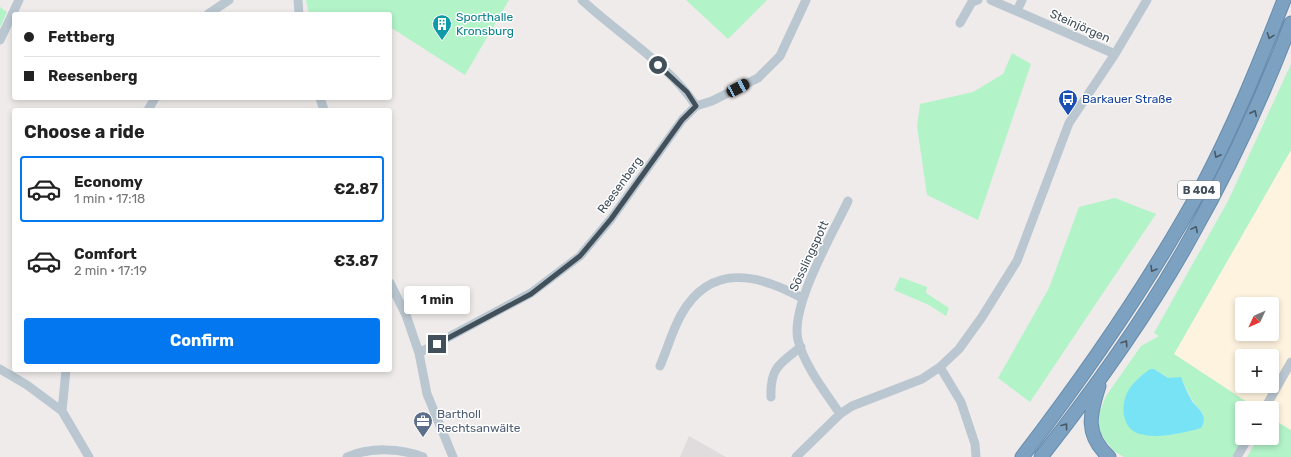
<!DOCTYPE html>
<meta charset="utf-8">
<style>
body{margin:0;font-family:Rubik,sans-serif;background:#f2f2f2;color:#222;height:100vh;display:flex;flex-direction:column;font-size:15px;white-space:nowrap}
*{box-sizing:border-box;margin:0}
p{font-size:13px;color:#767676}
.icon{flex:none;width:22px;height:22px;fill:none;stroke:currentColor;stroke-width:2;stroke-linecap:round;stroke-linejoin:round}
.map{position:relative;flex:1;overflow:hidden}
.side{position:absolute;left:12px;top:108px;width:380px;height:264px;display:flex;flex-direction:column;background:#fff;border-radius:4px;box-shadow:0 2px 6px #0003}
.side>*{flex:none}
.banner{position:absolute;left:12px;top:12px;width:380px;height:88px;border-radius:4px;box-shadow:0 2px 6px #0003;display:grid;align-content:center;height:88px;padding:0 12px;background:#fff}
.needle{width:26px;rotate:226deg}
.controls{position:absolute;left:1235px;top:297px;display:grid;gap:8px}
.controls a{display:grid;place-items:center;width:44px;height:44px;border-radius:4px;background:#fff;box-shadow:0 2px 6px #0003;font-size:20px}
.end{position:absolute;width:18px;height:18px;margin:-9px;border:5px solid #42505b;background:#fff;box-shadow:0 0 0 2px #fff}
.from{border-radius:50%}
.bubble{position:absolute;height:28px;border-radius:4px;background:#fff;box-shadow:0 2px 6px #0003;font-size:13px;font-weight:700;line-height:28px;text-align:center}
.car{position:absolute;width:12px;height:24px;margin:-12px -6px;border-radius:5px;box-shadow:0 0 3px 1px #0007;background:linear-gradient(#222 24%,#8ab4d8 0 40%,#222 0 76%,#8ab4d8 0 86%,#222 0)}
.banner b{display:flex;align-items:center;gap:14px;height:38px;font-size:15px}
.banner b+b{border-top:1px solid #e0e0e0}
.banner i{width:10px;height:10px;background:#222}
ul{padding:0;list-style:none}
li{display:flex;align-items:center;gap:12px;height:66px;margin:0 8px 6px;padding:0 4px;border:2px solid transparent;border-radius:4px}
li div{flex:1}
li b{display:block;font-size:15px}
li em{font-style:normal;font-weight:700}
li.current{border-color:#0377f0}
li>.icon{width:36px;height:36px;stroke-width:1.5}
h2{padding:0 12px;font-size:18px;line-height:48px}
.cta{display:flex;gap:8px;margin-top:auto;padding:8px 12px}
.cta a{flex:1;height:46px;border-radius:4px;background:#0377f0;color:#fff;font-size:16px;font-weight:700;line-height:46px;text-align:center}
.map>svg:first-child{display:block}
.commercial{fill:#fef3df;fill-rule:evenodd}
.education{fill:#e0dcdd}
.green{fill:#b2f3c8;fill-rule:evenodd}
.water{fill:#79e3f6}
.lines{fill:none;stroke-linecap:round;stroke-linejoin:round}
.highway-casing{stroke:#678cad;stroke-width:15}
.minor{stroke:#bac7d0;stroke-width:9}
.highway{stroke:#7ca1c1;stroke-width:13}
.oneway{stroke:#485865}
.route{stroke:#42505b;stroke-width:5}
.labels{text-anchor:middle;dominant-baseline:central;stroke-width:3;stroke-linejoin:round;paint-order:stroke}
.shield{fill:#fff;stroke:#7b848c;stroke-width:1}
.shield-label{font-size:11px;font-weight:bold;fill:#42505b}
.culture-label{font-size:12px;fill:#0d838f;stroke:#fff;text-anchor:start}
.street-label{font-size:12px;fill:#42505b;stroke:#fff}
.transit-label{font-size:12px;fill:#164399;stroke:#fff;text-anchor:start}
.service-label{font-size:12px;fill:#4e5e75;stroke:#fff;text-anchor:start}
</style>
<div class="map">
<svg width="1291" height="457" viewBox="0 0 1291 457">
<rect width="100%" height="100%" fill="#efebeb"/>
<path class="commercial" d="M 1291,150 L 1291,430 L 1272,419 L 1272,408 L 1256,408 L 1174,354 ZM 1242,304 L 1272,304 L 1272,334 L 1242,334 ZM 1242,356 L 1272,356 L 1272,386 L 1242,386 Z"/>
<path class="education" d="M 689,436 L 726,457 L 680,457 Z"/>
<path class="green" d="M 306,0 L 509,0 L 465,75 L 390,27 L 390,14 L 309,14 Z
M 686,0 L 767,0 L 728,39 Z
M 0,7 L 7,12 L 0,27 Z
M 1012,53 L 1031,64 L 978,220 L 927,195 L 917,126 L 920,104 L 973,92 L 1003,74 Z
M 1291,64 L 1291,150 L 1174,354 L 1256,408 L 1242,408 L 1243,438 L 1232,457 L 1124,457 L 1114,451 L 1104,439 L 1099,428 L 1098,417 L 1106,396 L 1141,346 L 1159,336 L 1154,333 L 1228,201 ZM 1154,369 L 1168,378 L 1181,378 L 1192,400 L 1203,414 L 1201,428 L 1159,435 Z
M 1115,198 L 1156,214 L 1030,402 L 998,378 L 1049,288 L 1079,207 Z
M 900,277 L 927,287 L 926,293 L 949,308 L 946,316 L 929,305 L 894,290 Z
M 1272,419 L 1291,430 L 1291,457 L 1247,457 L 1258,438 L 1272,438 Z"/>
<path class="water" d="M 1150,369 L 1154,369 L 1168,378 L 1181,377 C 1184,385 1188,394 1192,401 C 1199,410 1209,416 1201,428 C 1184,433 1158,439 1140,434 C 1123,430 1120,408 1127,393 C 1131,384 1142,375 1150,369 Z"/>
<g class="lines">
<g class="highway-casing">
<path id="highway" d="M 1099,386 C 1090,414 1084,434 1109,457
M 1022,457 C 1088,371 1149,283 1201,188 C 1233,128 1259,64 1284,0
M 1041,457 C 1096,387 1148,315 1191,237 C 1230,168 1263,97 1291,23"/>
</g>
<path class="minor" d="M 298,0 L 299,14
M 582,0 C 617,33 670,65 696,106
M 991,0 L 1115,54
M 1017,11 L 1022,0
M 208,14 L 229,0
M 960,23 L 972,2 L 978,0
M 0,40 L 19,0
M 320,98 L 324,110
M 148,110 L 155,98
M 390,283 L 406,315 L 419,353 L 427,394 L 453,457
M 419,353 L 531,293 L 580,256 L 611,219 L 682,120 L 696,106 L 712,101 L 758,78 L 780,56 L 806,0
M 660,366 C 667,350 672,331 681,315 C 710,263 757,273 802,298
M 940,367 L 961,402 L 975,444 L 976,457
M 0,369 L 27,385 L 62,411 L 89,457
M 771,397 C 770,368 779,364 801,347
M 1265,408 L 1291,362
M 62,411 L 66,370
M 840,414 C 826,393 804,365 798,340 C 790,306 833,233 848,201
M 347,457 C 369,447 401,448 423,457
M 796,457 L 840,414 L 852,406 L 922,379 L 940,367 L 959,349 L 982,317 L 1017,261 L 1069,123 L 1115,54 L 1147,0
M 1237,457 L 1248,438"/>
<use href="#highway" class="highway"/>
</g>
<defs><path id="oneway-chevron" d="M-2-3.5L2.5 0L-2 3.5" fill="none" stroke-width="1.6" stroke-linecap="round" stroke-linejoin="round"/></defs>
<g class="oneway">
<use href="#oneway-chevron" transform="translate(1270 36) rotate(111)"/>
<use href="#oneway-chevron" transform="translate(1254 113) rotate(-65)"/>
<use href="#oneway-chevron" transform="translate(1217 155) rotate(117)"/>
<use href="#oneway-chevron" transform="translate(1195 229) rotate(-62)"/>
<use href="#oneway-chevron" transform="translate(1153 269) rotate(121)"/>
<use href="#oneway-chevron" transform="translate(1125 343) rotate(-56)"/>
<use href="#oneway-chevron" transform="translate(1065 426) rotate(-53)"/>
</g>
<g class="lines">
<path class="route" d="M 437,344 L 531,294 L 580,256 L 611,219 L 682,120 L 696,106 L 687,92 L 658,65"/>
</g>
<defs>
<g id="building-pin" transform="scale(1)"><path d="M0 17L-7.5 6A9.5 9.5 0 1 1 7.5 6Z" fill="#0f9aa8" stroke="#fff"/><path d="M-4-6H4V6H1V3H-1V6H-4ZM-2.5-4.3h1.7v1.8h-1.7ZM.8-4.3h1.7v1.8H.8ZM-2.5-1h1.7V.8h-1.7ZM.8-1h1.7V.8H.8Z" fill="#fff"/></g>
<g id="bus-pin" transform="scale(1)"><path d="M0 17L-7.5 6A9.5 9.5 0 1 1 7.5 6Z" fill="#1a4fb4" stroke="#fff"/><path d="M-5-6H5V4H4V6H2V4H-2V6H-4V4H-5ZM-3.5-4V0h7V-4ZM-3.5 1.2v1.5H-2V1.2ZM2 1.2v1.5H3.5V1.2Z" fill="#fff"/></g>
<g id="office-pin" transform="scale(1)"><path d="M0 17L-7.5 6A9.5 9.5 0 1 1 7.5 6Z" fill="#5c6f8a" stroke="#fff"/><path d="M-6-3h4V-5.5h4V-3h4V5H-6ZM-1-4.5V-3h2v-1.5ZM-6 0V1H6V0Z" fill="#fff"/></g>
</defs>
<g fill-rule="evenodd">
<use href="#building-pin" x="442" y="24"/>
<use href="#bus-pin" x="1068" y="99"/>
<use href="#office-pin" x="423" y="421"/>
</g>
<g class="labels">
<rect class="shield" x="1178" y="181" width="42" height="18" rx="3"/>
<g class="shield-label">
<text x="1199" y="190">B 404</text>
</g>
<g class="culture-label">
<text x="456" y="17">Sporthalle<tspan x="456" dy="14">Kronsburg</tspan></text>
</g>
<g class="street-label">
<text transform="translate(1080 26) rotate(24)">Steinjörgen</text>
<text transform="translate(620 185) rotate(-54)">Reesenberg</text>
<text transform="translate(809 256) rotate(-65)">Sösslingspott</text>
</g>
<g class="transit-label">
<text x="1082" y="99">Barkauer Straße</text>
</g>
<g class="service-label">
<text x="437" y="414">Bartholl<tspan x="437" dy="14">Rechtsanwälte</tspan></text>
</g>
</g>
</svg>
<div class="controls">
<a><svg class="needle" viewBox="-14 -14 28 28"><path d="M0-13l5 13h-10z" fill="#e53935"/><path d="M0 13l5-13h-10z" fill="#767676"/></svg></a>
<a>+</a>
<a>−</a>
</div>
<i class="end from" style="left:658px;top:65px"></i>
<i class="end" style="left:437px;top:344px"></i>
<div class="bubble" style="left:404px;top:286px;width:66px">1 min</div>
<i class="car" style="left:738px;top:88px;rotate:62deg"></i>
<div class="banner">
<b><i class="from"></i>Fettberg</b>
<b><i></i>Reesenberg</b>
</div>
<section class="side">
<h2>Choose a ride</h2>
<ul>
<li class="current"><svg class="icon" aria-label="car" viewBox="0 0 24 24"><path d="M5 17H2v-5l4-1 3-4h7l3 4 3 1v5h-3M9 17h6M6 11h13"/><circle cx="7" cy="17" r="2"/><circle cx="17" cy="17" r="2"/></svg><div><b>Economy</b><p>1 min · 17:18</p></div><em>€2.87</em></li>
<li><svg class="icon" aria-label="car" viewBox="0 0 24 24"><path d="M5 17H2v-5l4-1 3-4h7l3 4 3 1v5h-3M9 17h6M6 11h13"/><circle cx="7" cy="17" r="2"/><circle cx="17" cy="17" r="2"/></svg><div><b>Comfort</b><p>2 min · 17:19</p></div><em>€3.87</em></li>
</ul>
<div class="cta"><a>Confirm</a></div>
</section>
</div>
